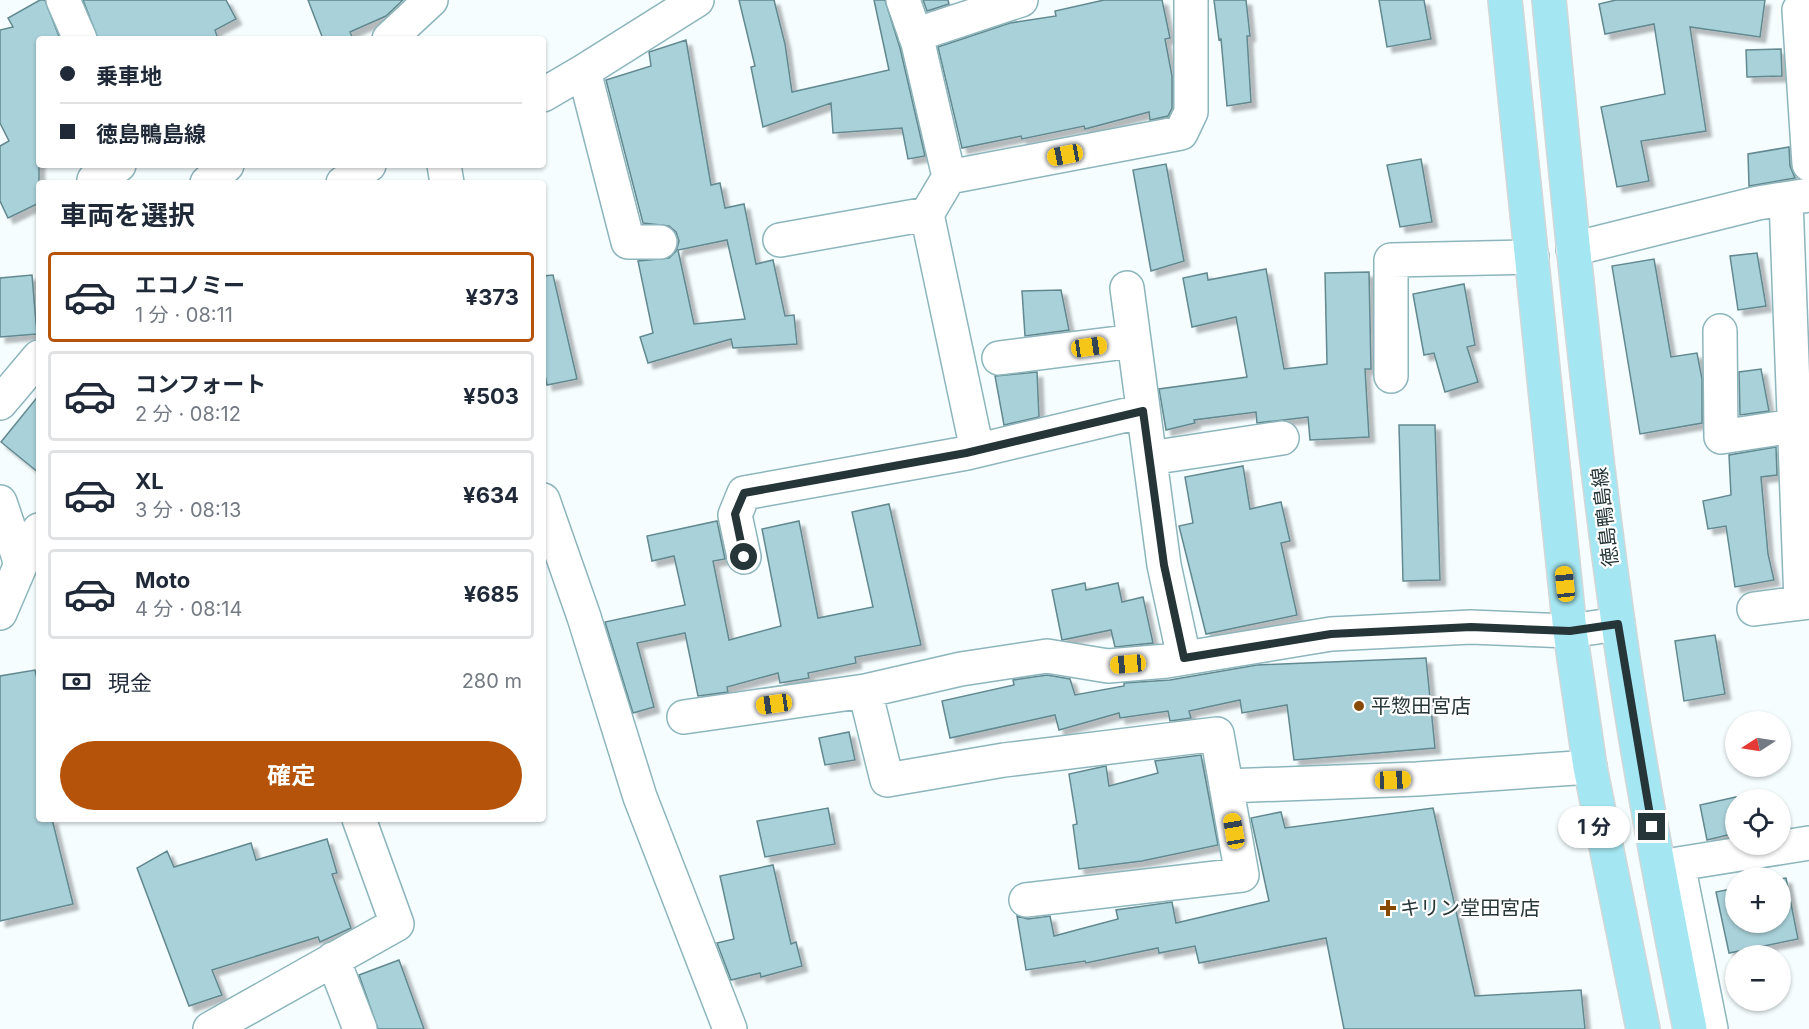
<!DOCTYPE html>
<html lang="ja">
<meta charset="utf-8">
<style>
body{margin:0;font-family:Inter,"Noto Sans JP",sans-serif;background:#f6f6f7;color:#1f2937;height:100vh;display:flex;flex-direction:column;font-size:22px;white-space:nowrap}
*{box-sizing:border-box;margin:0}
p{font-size:20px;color:#747a83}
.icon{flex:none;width:33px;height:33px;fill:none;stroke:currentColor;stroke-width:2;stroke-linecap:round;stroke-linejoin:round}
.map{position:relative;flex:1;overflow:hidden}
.sheet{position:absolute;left:36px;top:180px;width:510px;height:642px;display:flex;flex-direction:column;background:#fff;border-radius:6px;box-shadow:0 2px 4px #0004}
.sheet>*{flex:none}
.guide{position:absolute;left:36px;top:36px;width:510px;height:132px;border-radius:6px;box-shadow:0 2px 4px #0004;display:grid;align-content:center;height:132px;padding:0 24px;background:#fff}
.needle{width:39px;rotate:258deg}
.fabs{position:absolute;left:1725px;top:711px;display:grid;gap:12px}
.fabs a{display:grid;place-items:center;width:66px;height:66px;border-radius:50%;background:#fff;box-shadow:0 2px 4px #0004;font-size:30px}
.end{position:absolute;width:27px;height:27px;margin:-14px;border:8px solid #253538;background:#fff;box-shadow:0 0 0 3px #fff}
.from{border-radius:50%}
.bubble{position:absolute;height:42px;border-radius:21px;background:#fff;box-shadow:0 2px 4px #0004;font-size:20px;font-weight:700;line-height:42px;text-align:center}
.car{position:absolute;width:18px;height:36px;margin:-18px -9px;border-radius:8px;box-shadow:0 0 4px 2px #0007;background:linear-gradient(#f5c518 24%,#345 0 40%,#f5c518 0 76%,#345 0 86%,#f5c518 0)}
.guide b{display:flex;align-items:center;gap:21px;height:57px;font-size:22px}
.guide b+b{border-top:2px solid #e0e1e3}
.guide i{width:15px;height:15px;background:#1f2937}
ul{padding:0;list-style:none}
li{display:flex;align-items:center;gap:18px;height:90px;margin:0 12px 9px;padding:0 12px;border:3px solid #e0e1e3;border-radius:6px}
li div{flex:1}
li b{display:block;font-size:22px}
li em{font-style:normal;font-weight:700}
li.active{border-color:#b45309}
li>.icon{width:54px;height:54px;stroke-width:1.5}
h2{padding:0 24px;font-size:27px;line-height:72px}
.pay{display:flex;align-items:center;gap:15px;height:66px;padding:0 24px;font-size:22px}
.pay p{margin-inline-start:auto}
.cta{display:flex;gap:12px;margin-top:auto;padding:12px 24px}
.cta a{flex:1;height:69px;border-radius:36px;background:#b45309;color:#fff;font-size:24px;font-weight:700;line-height:69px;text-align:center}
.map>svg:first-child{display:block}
.building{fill:#a9d1d9;stroke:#638990;stroke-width:1.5;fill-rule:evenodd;filter:url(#shadow)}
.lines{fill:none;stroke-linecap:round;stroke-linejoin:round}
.minor-casing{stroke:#8db5bc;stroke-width:36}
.major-casing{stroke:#d3d7d7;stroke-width:36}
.minor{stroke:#fff;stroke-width:33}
.major{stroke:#a4e6f1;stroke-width:33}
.route{stroke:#253538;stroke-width:8}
.poi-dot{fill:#864a05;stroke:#fff;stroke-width:2}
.labels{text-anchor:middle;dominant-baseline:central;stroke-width:4.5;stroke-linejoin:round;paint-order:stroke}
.street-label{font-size:20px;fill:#253538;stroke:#fff}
.poi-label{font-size:20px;fill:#253538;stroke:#fff;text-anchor:start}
</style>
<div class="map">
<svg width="1809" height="1029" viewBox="0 0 1809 1029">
<defs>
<filter id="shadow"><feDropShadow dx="5.5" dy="5.5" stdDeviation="1.5" flood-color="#0004"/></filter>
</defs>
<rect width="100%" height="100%" fill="#f5fdff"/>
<path class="building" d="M 40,0 L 45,0 L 60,39 L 39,39 L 39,203 L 8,218 L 0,201 L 0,146 L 9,141 L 0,123 L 0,30 L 13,27 L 8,18 Z
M 83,0 L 226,0 L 236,19 L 215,30 L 218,39 L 98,39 Z
M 308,0 L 403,0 L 386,16 L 350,32 L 353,39 L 323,39 Z
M 739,0 L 774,0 L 785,44 L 792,92 L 889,70 L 874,0 L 885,0 L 900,48 L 925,156 L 908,159 L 902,128 L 833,133 L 831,103 L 763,127 L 751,67 L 755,66 Z
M 923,0 L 948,0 L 949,4 L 927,11 Z
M 1104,0 L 1162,0 L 1170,38 L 1165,39 L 1172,76 L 1172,108 L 1168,116 L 1150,120 L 1149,112 L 1085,129 L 1084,126 L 1022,139 L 1021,136 L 962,148 L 938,47 L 1010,23 L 1056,16 L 1055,11 Z
M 1214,0 L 1246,0 L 1250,36 L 1247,36 L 1251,102 L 1227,106 L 1221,39 L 1219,40 Z
M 1379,0 L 1424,0 L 1431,39 L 1387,47 Z
M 1616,0 L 1765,0 L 1760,37 L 1690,27 L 1706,131 L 1641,141 L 1649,181 L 1617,187 L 1601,107 L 1665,94 L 1654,24 L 1605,34 L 1599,4 Z
M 686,40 L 711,185 L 720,183 L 725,208 L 744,204 L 756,264 L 773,260 L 785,316 L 794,315 L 797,344 L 733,348 L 731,339 L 648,363 L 640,337 L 653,333 L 638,261 L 669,258 L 676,251 L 679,241 L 676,232 L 669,226 L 643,223 L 606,80 L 651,66 L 649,52 ZM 727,240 L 745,319 L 694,324 L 678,250 Z
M 1781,49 L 1782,76 L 1747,77 L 1746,50 Z
M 1789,147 L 1790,166 L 1795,178 L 1749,186 L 1748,154 Z
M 1421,159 L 1432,222 L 1400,227 L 1387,165 Z
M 1166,164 L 1184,261 L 1151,271 L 1133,170 Z
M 1757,253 L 1766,306 L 1738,310 L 1730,256 Z
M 1654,259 L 1671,357 L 1697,353 L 1702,379 L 1702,423 L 1640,434 L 1612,266 Z
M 1266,269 L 1284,369 L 1327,364 L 1325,273 L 1369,272 L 1371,369 L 1365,369 L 1369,437 L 1310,440 L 1308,417 L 1257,423 L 1256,412 L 1194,420 L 1195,423 L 1166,430 L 1159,389 L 1247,377 L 1236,317 L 1192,327 L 1183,278 L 1207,273 L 1208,280 Z
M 32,275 L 37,334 L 0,337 L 0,278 Z
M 553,275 L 577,379 L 547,385 L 543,365 L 543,276 Z
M 1464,284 L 1475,345 L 1467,347 L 1478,382 L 1445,392 L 1434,353 L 1424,355 L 1413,294 Z
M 1061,290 L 1069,330 L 1025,336 L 1022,291 Z
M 1761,369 L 1769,411 L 1740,415 L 1739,372 Z
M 1037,372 L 1039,417 L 1004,425 L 995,376 Z
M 39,395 L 39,473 L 1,442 Z
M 1399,425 L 1435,425 L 1440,580 L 1403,581 Z
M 1776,447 L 1777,475 L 1761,477 L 1768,554 L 1774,580 L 1735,587 L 1726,526 L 1708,529 L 1703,501 L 1731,495 L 1729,455 Z
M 1243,466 L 1250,509 L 1281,502 L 1290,541 L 1281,543 L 1297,615 L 1206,634 L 1179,526 L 1193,523 L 1185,477 Z
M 889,504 L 921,645 L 855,657 L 856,663 L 808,673 L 809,678 L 780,683 L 778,673 L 727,687 L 728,692 L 698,696 L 685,633 L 637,643 L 654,707 L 633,713 L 605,622 L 685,605 L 674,556 L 652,561 L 647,536 L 717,521 L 725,559 L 713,561 L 729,640 L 781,626 L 762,529 L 799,521 L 818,618 L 873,607 L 852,512 Z
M 1085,583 L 1086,590 L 1118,583 L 1122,602 L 1143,597 L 1153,643 L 1115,647 L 1111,630 L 1062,640 L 1052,590 Z
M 1715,635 L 1725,694 L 1684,701 L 1675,641 Z
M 1426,658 L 1435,748 L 1294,760 L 1287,705 L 1242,713 L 1240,700 L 1189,711 L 1191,718 L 1170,721 L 1168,711 L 1120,718 L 1119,713 L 1059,730 L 1055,715 L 950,738 L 942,701 L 1014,685 L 1013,680 L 1047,675 L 1070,679 L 1075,695 L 1124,686 L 1124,683 L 1170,680 L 1257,665 Z
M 35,670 L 39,688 L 39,819 L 52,819 L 73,904 L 0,921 L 0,676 Z
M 849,732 L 855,760 L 825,765 L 819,738 Z
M 1201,755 L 1218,845 L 1142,861 L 1079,869 L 1073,825 L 1077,824 L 1069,774 L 1106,766 L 1109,786 L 1158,773 L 1155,761 Z
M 1736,797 L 1736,833 L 1707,840 L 1700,805 Z
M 828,808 L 835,844 L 765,857 L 757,821 Z
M 1433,808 L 1475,996 L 1581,990 L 1585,1029 L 1344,1029 L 1326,938 L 1199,963 L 1195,946 L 1159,953 L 1158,948 L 1086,963 L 1085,961 L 1026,970 L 1017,916 L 1028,919 L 1050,916 L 1054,936 L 1118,919 L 1116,910 L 1172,902 L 1176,923 L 1269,901 L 1251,818 L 1281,812 L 1285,828 Z
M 327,839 L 337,873 L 332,874 L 351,928 L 320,942 L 318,937 L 212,970 L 222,995 L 189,1006 L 137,868 L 167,851 L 174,867 L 251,843 L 256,860 Z
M 773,865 L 791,944 L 796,942 L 802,966 L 761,977 L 760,973 L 731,980 L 717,943 L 734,939 L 720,876 Z
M 1786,878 L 1798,939 L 1729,953 L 1716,892 L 1736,888 L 1736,922 L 1780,922 L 1780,879 Z
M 399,960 L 424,1029 L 378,1029 L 359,975 Z"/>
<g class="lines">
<g class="minor-casing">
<path id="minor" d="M 63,0 L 80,39
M 903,0 L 918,43 L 949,177
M 1799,10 L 1809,164
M 915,35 L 1021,0
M 389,39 L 431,0
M 584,71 L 697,0
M 543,95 L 584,71 L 628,242 L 660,242
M 444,165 L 447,183
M 94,180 L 119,165
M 207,183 L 227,165
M 343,183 L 369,165
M 1786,199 L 1801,603
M 927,214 L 949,177 L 1181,133 L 1191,112 L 1191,0
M 780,240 L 927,214 L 977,450
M 1573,249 L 1758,203 L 1809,195
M 1127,288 L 1164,565 L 1184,658
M 1720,331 L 1721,437 L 1793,426
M 999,358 L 1134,341
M 1391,376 L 1391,260 L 1532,257
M 0,403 L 39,357
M 1150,458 L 1282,438
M 543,500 L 584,617 L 640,797 L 730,1029
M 0,502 L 21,564 L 0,613
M 744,557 L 735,515 L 744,493 L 967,453 L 1143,411
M 19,560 L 39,530
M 1754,609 L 1809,602
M 865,691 L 961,669 L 1047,656 L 1108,666 L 1167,661 L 1331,634 L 1471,627 L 1570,631 L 1618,624
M 684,717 L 865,691 L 887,780 L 1004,760 L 1217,734 L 1242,875 L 1026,900
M 1226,786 L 1417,779 L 1590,767
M 333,959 L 360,1029
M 210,1029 L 397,924 L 359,819
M 1711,1029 L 1678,864 L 1809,843"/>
</g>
<g class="major-casing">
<path id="major" d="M 1505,0 L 1570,631 L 1590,767 L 1643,1029
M 1549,0 C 1569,208 1589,416 1618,623 C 1637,759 1663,895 1690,1029"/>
</g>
<use href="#minor" class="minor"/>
<use href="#major" class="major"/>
</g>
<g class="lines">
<path class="route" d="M 744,557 L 735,514 L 744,493 L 966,453 L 1143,411 L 1164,565 L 1184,658 L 1331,634 L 1471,627 L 1570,631 L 1618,624 L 1652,827"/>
</g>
<g class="poi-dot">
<circle cx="1359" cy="706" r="6"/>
<path d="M1385 899h6v6h6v6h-6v6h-6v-6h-6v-6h6z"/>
</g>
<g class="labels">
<g class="street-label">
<text transform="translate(1605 517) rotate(-97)">徳島鴨島線</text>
</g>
<g class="poi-label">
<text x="1371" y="706">平惣田宮店</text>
<text x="1400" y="908">キリン堂田宮店</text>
</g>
</g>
</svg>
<div class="fabs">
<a><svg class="needle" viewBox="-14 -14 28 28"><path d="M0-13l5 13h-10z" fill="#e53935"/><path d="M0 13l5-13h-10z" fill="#747a83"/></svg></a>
<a><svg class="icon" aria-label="locate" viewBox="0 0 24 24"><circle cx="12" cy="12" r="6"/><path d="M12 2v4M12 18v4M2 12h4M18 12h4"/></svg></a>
<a>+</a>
<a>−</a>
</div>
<i class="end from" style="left:744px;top:557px"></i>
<i class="end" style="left:1652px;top:827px"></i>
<div class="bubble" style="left:1558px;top:806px;width:72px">1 分</div>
<i class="car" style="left:1065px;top:155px;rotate:259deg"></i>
<i class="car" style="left:1089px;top:347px;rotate:82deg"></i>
<i class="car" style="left:1565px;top:584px;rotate:354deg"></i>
<i class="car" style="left:1128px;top:664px;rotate:265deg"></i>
<i class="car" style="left:774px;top:704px;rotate:262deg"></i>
<i class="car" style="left:1393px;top:780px;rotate:88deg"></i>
<i class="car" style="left:1234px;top:831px;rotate:350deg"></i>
<div class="guide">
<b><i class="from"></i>乗車地</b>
<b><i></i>徳島鴨島線</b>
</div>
<section class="sheet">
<h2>車両を選択</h2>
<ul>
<li class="active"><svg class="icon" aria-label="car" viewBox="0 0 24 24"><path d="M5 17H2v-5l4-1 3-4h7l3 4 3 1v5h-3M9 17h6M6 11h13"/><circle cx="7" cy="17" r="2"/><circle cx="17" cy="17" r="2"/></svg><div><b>エコノミー</b><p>1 分 · 08:11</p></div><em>¥373</em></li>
<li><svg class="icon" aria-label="car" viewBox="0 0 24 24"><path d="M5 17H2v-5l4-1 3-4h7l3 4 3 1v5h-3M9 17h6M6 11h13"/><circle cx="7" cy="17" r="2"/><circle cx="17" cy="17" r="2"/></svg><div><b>コンフォート</b><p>2 分 · 08:12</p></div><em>¥503</em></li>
<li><svg class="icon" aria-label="car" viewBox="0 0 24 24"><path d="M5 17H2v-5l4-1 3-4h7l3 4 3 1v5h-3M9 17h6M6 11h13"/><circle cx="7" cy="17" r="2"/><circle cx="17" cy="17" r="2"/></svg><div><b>XL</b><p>3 分 · 08:13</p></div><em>¥634</em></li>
<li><svg class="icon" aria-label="car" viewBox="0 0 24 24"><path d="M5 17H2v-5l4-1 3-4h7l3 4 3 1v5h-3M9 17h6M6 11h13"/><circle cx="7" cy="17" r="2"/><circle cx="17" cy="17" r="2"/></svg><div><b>Moto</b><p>4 分 · 08:14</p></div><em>¥685</em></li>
</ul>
<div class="pay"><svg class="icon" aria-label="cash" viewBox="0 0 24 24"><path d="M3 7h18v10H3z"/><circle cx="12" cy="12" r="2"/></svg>現金<p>280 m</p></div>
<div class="cta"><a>確定</a></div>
</section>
</div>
